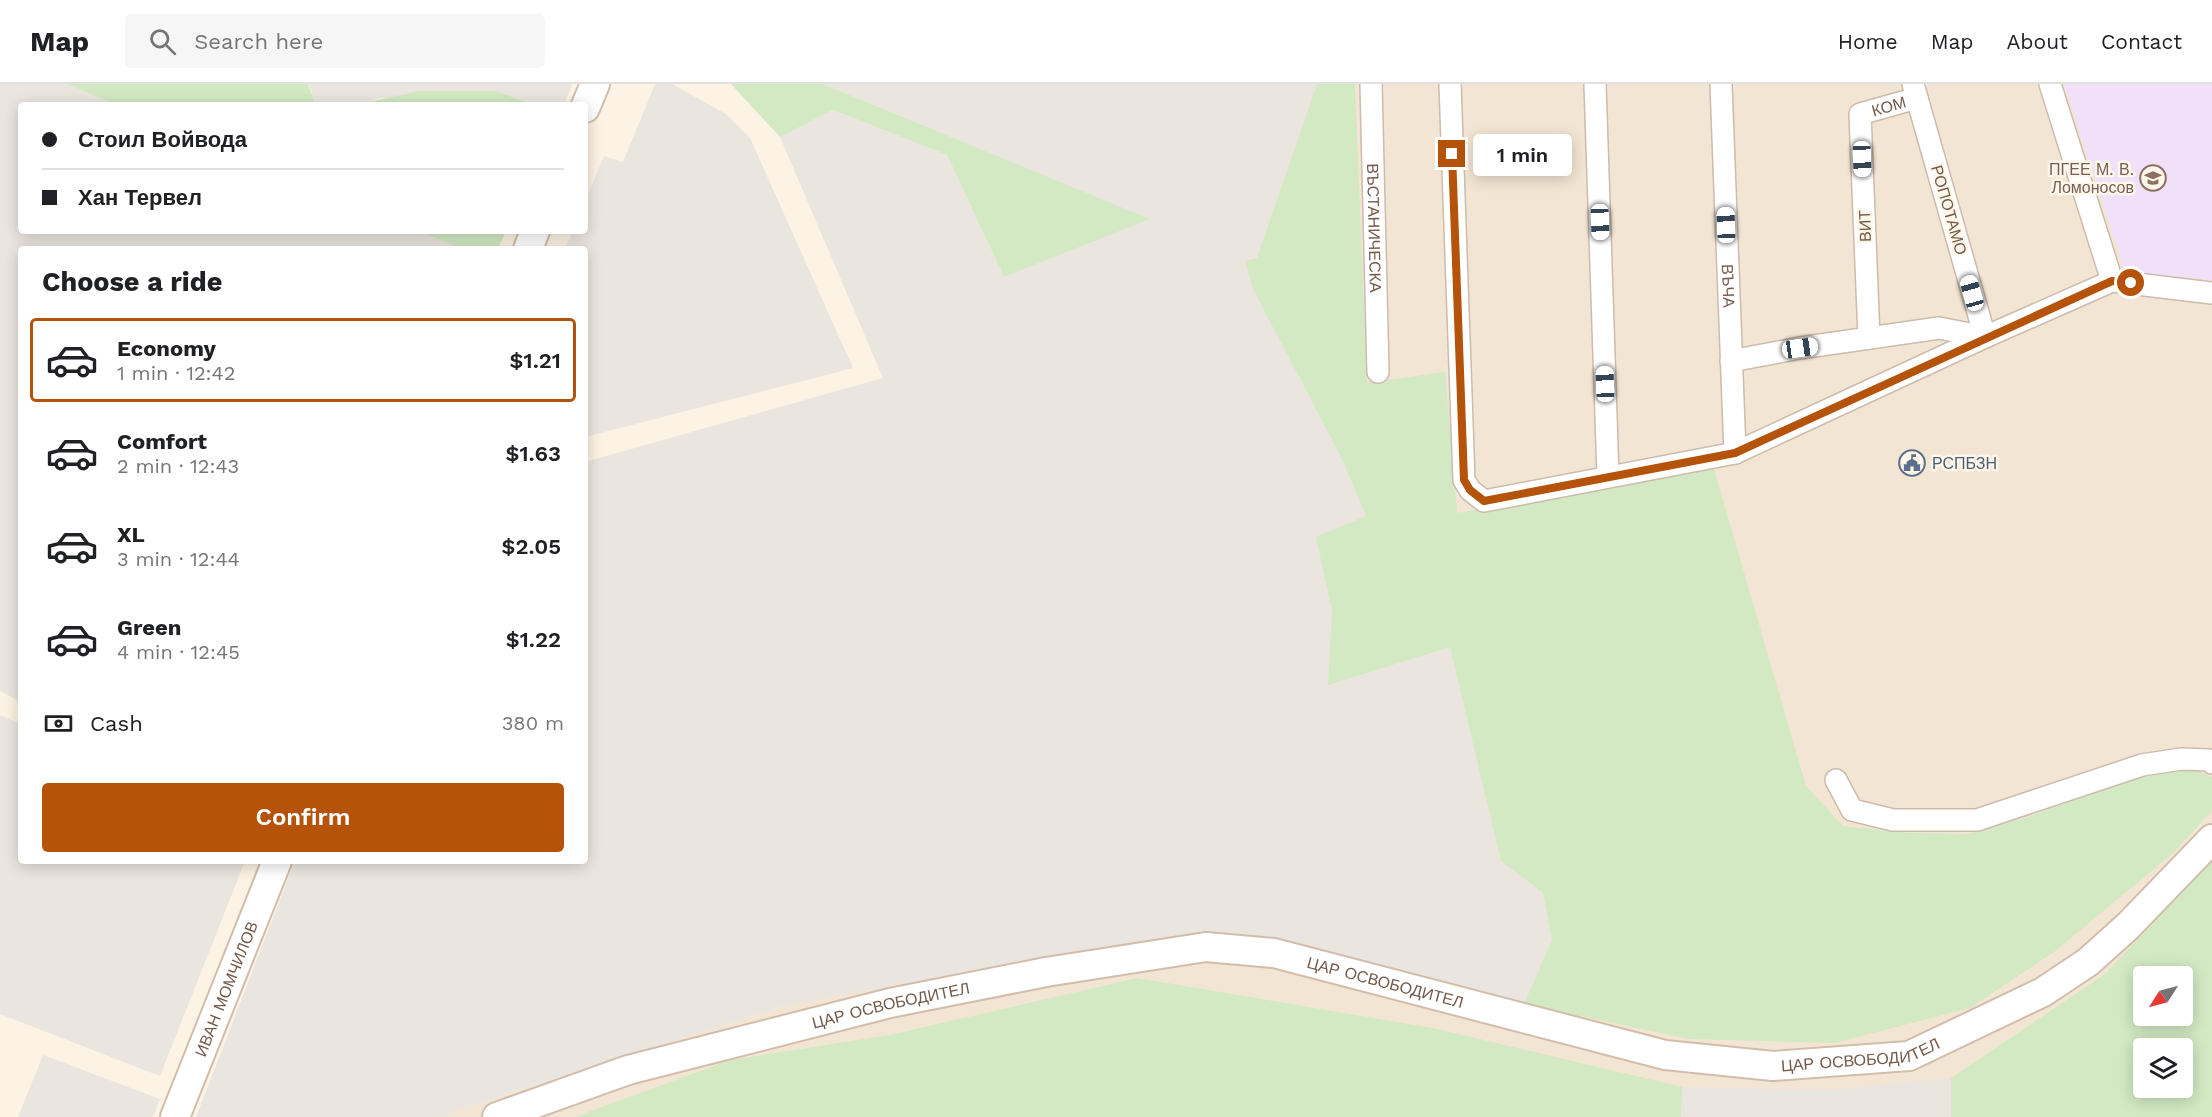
<!DOCTYPE html>
<meta charset="utf-8">
<style>
body{margin:0;font-family:"Work Sans",sans-serif;background:#f6f6f6;color:#202124;height:100vh;display:flex;flex-direction:column;font-size:22px;white-space:nowrap}
*{box-sizing:border-box;margin:0}
p{font-size:20px;color:#757577}
.icon{flex:none;width:33px;height:33px;fill:none;stroke:currentColor;stroke-width:2;stroke-linecap:round;stroke-linejoin:round}
.map{position:relative;flex:1;overflow:hidden}
.panel{position:absolute;left:18px;top:162px;width:570px;height:618px;display:flex;flex-direction:column;background:#fff;border-radius:6px;box-shadow:0 3px 15px #0003}
.panel>*{flex:none}
.guide{position:absolute;left:18px;top:18px;width:570px;height:132px;border-radius:6px;box-shadow:0 3px 15px #0003;display:grid;align-content:center;height:132px;padding:0 24px;background:#fff}
.needle{width:39px;rotate:234deg}
.buttons{position:absolute;left:2133px;top:882px;display:grid;gap:12px}
.buttons a{display:grid;place-items:center;width:60px;height:60px;border-radius:6px;background:#fff;box-shadow:0 3px 15px #0003;font-size:30px}
.end{position:absolute;width:27px;height:27px;margin:-14px;border:8px solid #b45309;background:#fff;box-shadow:0 0 0 3px #fff}
.from{border-radius:50%}
.bubble{position:absolute;height:42px;border-radius:6px;background:#fff;box-shadow:0 3px 15px #0003;font-size:20px;font-weight:600;line-height:42px;text-align:center}
.car{position:absolute;width:18px;height:36px;margin:-18px -9px;border-radius:8px;box-shadow:0 0 4px 2px #0007;background:linear-gradient(#fff 24%,#345 0 40%,#fff 0 76%,#345 0 86%,#fff 0)}
.guide b{display:flex;align-items:center;gap:21px;height:57px;font-size:22px}
.guide b+b{border-top:2px solid #e0e0e0}
.guide i{width:15px;height:15px;background:#202124}
ul{padding:0;list-style:none}
li{display:flex;align-items:center;gap:18px;height:84px;margin:0 12px 9px;padding:0 12px;border:3px solid transparent;border-radius:6px}
li div{flex:1}
li b{display:block;font-size:22px}
li em{font-style:normal;font-weight:600}
li.current{border-color:#b45309}
li>.icon{width:54px;height:54px;stroke-width:1.5}
h2{padding:0 24px;font-size:27px;line-height:72px}
.pay{display:flex;align-items:center;gap:15px;height:66px;padding:0 24px;font-size:22px}
.pay p{margin-inline-start:auto}
.primary-button{display:flex;gap:12px;margin-top:auto;padding:12px 24px}
.primary-button a{flex:1;height:69px;border-radius:6px;background:#b45309;color:#fff;font-size:24px;font-weight:600;line-height:69px;text-align:center}
header{display:flex;align-items:center;gap:36px;box-sizing:border-box;height:84px;padding:0 30px;background:#fff;border-bottom:2px solid #e0e0e0}
header strong{font-size:28px}
nav{display:flex;gap:33px;margin-inline-start:auto;font-size:21px}
.search{width:420px;height:54px;background:#f6f6f6;display:flex;align-items:center;gap:15px;box-sizing:border-box;padding:0 21px;border-radius:6px;color:#757577;font-size:22px}
.map>svg:first-child{display:block}
.residential{fill:#f3e5d3;fill-rule:evenodd}
.industrial{fill:#ebe5df}
.education{fill:#f0e1f8}
.green{fill:#d2e9c3;fill-rule:evenodd}
.lines{fill:none;stroke-linecap:round;stroke-linejoin:round}
.street-casing{stroke:#cdbbab;stroke-width:24}
.secondary-casing{stroke:#d2bdab;stroke-width:32}
.street{stroke:#fff;stroke-width:21}
.secondary{stroke:#fff;stroke-width:28}
.route{stroke:#b45309;stroke-width:8}
.labels{text-anchor:middle;dominant-baseline:central;stroke-width:5;stroke-linejoin:round;paint-order:stroke}
.street-label{font-size:16px;fill:#745a4a;stroke:#fff7ea}
.education-label{font-size:16px;fill:#785e54;stroke:#fff7ea;text-anchor:end}
.service-label{font-size:16px;fill:#4e5e75;stroke:#fff7ea;text-anchor:start}
</style>
<header>
<strong>Map</strong>
<div class="search"><svg class="icon" aria-label="search" viewBox="0 0 24 24"><circle cx="10" cy="10" r="6"/><path d="M15 15l6 6"/></svg>Search here</div>
<nav><a>Home</a><a>Map</a><a>About</a><a>Contact</a></nav>
</header>
<div class="map">
<svg width="2212" height="1033" viewBox="0 0 2212 1033">
<rect width="100%" height="100%" fill="#fcf3e4"/>
<path class="residential" d="M 1313,0 L 2212,0 L 2212,1033 L 446,1033 L 452,1028 L 790,920 ZM 2144,892 L 2182,892 L 2182,932 L 2144,932 ZM 2144,964 L 2182,964 L 2182,1004 L 2144,1004 Z"/>
<path class="industrial" d="M 0,0 L 67,0 L 116,21 L 21,21 L 21,147 L 418,147 L 462,165 L 21,165 L 21,618 L 0,607 Z
M 309,0 L 572,0 L 564,21 L 533,21 L 497,7 L 379,14 L 355,21 L 316,21 Z
M 655,0 L 672,0 L 726,30 L 750,54 L 853,284 L 585,353 L 585,165 L 565,165 L 573,147 L 585,147 L 585,118 L 604,72 L 623,78 Z
M 823,0 L 1317,0 L 1257,175 L 1245,177 L 1342,375 L 1366,432 L 1317,453 L 1332,527 L 1328,600 L 1450,562 L 1501,777 L 1543,809 L 1552,856 L 1524,920 L 1278,853 L 1161,853 L 790,920 L 452,1028 L 446,1033 L 196,1033 L 295,777 L 585,777 L 585,378 L 883,294 L 780,53 L 833,26 L 947,71 L 1004,193 L 1149,135 Z
M 0,631 L 21,640 L 21,777 L 245,777 L 160,992 L 0,930 Z
M 43,971 L 160,1015 L 153,1033 L 18,1033 Z
M 1951,994 L 1951,1033 L 1681,1033 L 1682,1003 L 1831,1006 Z"/>
<path class="education" d="M 2064,0 L 2212,0 L 2212,196 L 2125,188 Z"/>
<path class="green" d="M 67,0 L 308,0 L 316,21 L 116,21 Z
M 731,0 L 823,0 L 1150,135 L 1004,193 L 947,71 L 833,26 L 780,53 Z
M 1317,0 L 1355,0 L 1367,299 L 1445,288 L 1457,429 L 1714,385 L 1806,702 L 1843,742 L 1909,749 L 1968,750 L 2028,733 L 2123,697 L 2191,684 L 2212,693 L 2212,727 L 2173,769 L 2054,868 L 1970,924 L 1834,959 L 1689,955 L 1524,920 L 1552,856 L 1543,809 L 1501,777 L 1450,563 L 1328,601 L 1332,527 L 1316,453 L 1366,432 L 1342,375 L 1253,205 L 1245,177 L 1257,174 Z
M 419,7 L 497,7 L 533,21 L 355,21 Z
M 418,147 L 506,147 L 498,165 L 462,165 Z
M 2212,776 L 2212,1033 L 1951,1033 L 1951,994 L 2105,890 ZM 2144,892 L 2182,892 L 2182,932 L 2144,932 ZM 2144,964 L 2182,964 L 2182,1004 L 2144,1004 Z
M 1137,894 L 1433,944 L 1682,1003 L 1681,1033 L 575,1033 L 730,976 L 890,951 Z"/>
<g class="lines">
<g class="street-casing">
<g id="street">
<path id="s1" d="M 1371,0 L 1378,288"/>
<path d="M 1450,0 L 1464,396 L 1470,406 L 1484,417 L 1735,369 L 1985,253 L 2112,197 L 2212,209"/>
<path d="M 1595,0 L 1608,392"/>
<path id="s2" d="M 1721,0 L 1735,369"/>
<path d="M 2050,0 L 2112,197"/>
<path id="s3" d="M 1869,254 L 1860,30 L 1917,14"/>
<path d="M 1731,277 L 1800,264 L 1939,244 L 1985,253 L 1913,0"/>
<path d="M 1836,696 L 1852,726 L 1893,736 L 1977,736 L 2142,681 L 2181,675 L 2209,676 L 2212,679"/>
</g>
</g>
<g class="secondary-casing">
<g id="secondary">
<path d="M 585,24 L 595,0"/>
<path d="M 528,165 L 535,147"/>
<path id="s4" d="M 175,1033 L 277,777"/>
<path id="s5" d="M 497,1033 L 628,986 L 890,919 L 1046,888 L 1206,863 L 1274,869 L 1665,971 L 1773,982 L 1909,972 L 2043,908 L 2088,878 L 2128,842 L 2212,755"/>
</g>
</g>
<use href="#street" class="street"/>
<use href="#secondary" class="secondary"/>
</g>
<g class="lines">
<path class="route" d="M 1452,70 L 1464,396 L 1470,406 L 1484,417 L 1735,369 L 2112,197 L 2131,199"/>
</g>
<defs>
<g id="school-ring" transform="scale(1.35)"><circle r="9.5" fill="#fff7ea" stroke="#8d6e63" stroke-width="1.5"/><path d="M0-5L7-2L0 1L-7-2ZM-4 1L0 2.5L4 1V4Q0 6-4 4Z" fill="#8d6e63"/></g>
<g id="civic-ring" transform="scale(1.35)"><circle r="9.5" fill="#fff7ea" stroke="#5c6f8a" stroke-width="1.5"/><path d="M-.6-6.5H3V-4.5H.6V-3L4-1V1h2V6H-6V1h2V-1L-.6-3ZM-1.2 2.5V6h2.4V2.5Z" fill="#5c6f8a"/></g>
</defs>
<g fill-rule="evenodd">
<use href="#school-ring" x="2153" y="94"/>
<use href="#civic-ring" x="1912" y="379"/>
</g>
<g class="labels">
<g class="street-label">
<text stroke="none"><textPath href="#s3" startOffset="254">КОМ</textPath></text>
<text transform="translate(1949 126) rotate(74)">РОПОТАМО</text>
<text transform="translate(1865 142) rotate(-92)">ВИТ</text>
<text stroke="none"><textPath href="#s1" startOffset="144">ВЪСТАНИЧЕСКА</textPath></text>
<text stroke="none"><textPath href="#s2" startOffset="202">ВЪЧА</textPath></text>
<text stroke="none"><textPath href="#s5" startOffset="914">ЦАР ОСВОБОДИТЕЛ</textPath></text>
<text stroke="none"><textPath href="#s4" startOffset="138">ИВАН МОМЧИЛОВ</textPath></text>
<text stroke="none"><textPath href="#s5" startOffset="410">ЦАР ОСВОБОДИТЕЛ</textPath></text>
<text stroke="none"><textPath href="#s5" startOffset="1400">ЦАР ОСВОБОДИТЕЛ</textPath></text>
</g>
<g class="education-label">
<text x="2134" y="85">ПГЕЕ М. В.<tspan x="2134" dy="18">Ломоносов</tspan></text>
</g>
<g class="service-label">
<text x="1932" y="379">РСПБЗН</text>
</g>
</g>
</svg>
<div class="buttons">
<a><svg class="needle" viewBox="-14 -14 28 28"><path d="M0-13l5 13h-10z" fill="#e53935"/><path d="M0 13l5-13h-10z" fill="#757577"/></svg></a>
<a><svg class="icon" aria-label="layers" viewBox="0 0 24 24"><path d="M12 4l9 5-9 5-9-5zM3 14l9 5 9-5"/></svg></a>
</div>
<i class="end from" style="left:2131px;top:199px"></i>
<i class="end" style="left:1452px;top:70px"></i>
<div class="bubble" style="left:1473px;top:50px;width:99px">1 min</div>
<i class="car" style="left:1862px;top:75px;rotate:178deg"></i>
<i class="car" style="left:1600px;top:138px;rotate:178deg"></i>
<i class="car" style="left:1726px;top:141px;rotate:358deg"></i>
<i class="car" style="left:1972px;top:209px;rotate:344deg"></i>
<i class="car" style="left:1800px;top:264px;rotate:82deg"></i>
<i class="car" style="left:1605px;top:300px;rotate:358deg"></i>
<div class="guide">
<b><i class="from"></i>Стоил Войвода</b>
<b><i></i>Хан Тервел</b>
</div>
<section class="panel">
<h2>Choose a ride</h2>
<ul>
<li class="current"><svg class="icon" aria-label="car" viewBox="0 0 24 24"><path d="M5 17H2v-5l4-1 3-4h7l3 4 3 1v5h-3M9 17h6M6 11h13"/><circle cx="7" cy="17" r="2"/><circle cx="17" cy="17" r="2"/></svg><div><b>Economy</b><p>1 min · 12:42</p></div><em>$1.21</em></li>
<li><svg class="icon" aria-label="car" viewBox="0 0 24 24"><path d="M5 17H2v-5l4-1 3-4h7l3 4 3 1v5h-3M9 17h6M6 11h13"/><circle cx="7" cy="17" r="2"/><circle cx="17" cy="17" r="2"/></svg><div><b>Comfort</b><p>2 min · 12:43</p></div><em>$1.63</em></li>
<li><svg class="icon" aria-label="car" viewBox="0 0 24 24"><path d="M5 17H2v-5l4-1 3-4h7l3 4 3 1v5h-3M9 17h6M6 11h13"/><circle cx="7" cy="17" r="2"/><circle cx="17" cy="17" r="2"/></svg><div><b>XL</b><p>3 min · 12:44</p></div><em>$2.05</em></li>
<li><svg class="icon" aria-label="car" viewBox="0 0 24 24"><path d="M5 17H2v-5l4-1 3-4h7l3 4 3 1v5h-3M9 17h6M6 11h13"/><circle cx="7" cy="17" r="2"/><circle cx="17" cy="17" r="2"/></svg><div><b>Green</b><p>4 min · 12:45</p></div><em>$1.22</em></li>
</ul>
<div class="pay"><svg class="icon" aria-label="cash" viewBox="0 0 24 24"><path d="M3 7h18v10H3z"/><circle cx="12" cy="12" r="2"/></svg>Cash<p>380 m</p></div>
<div class="primary-button"><a>Confirm</a></div>
</section>
</div>
